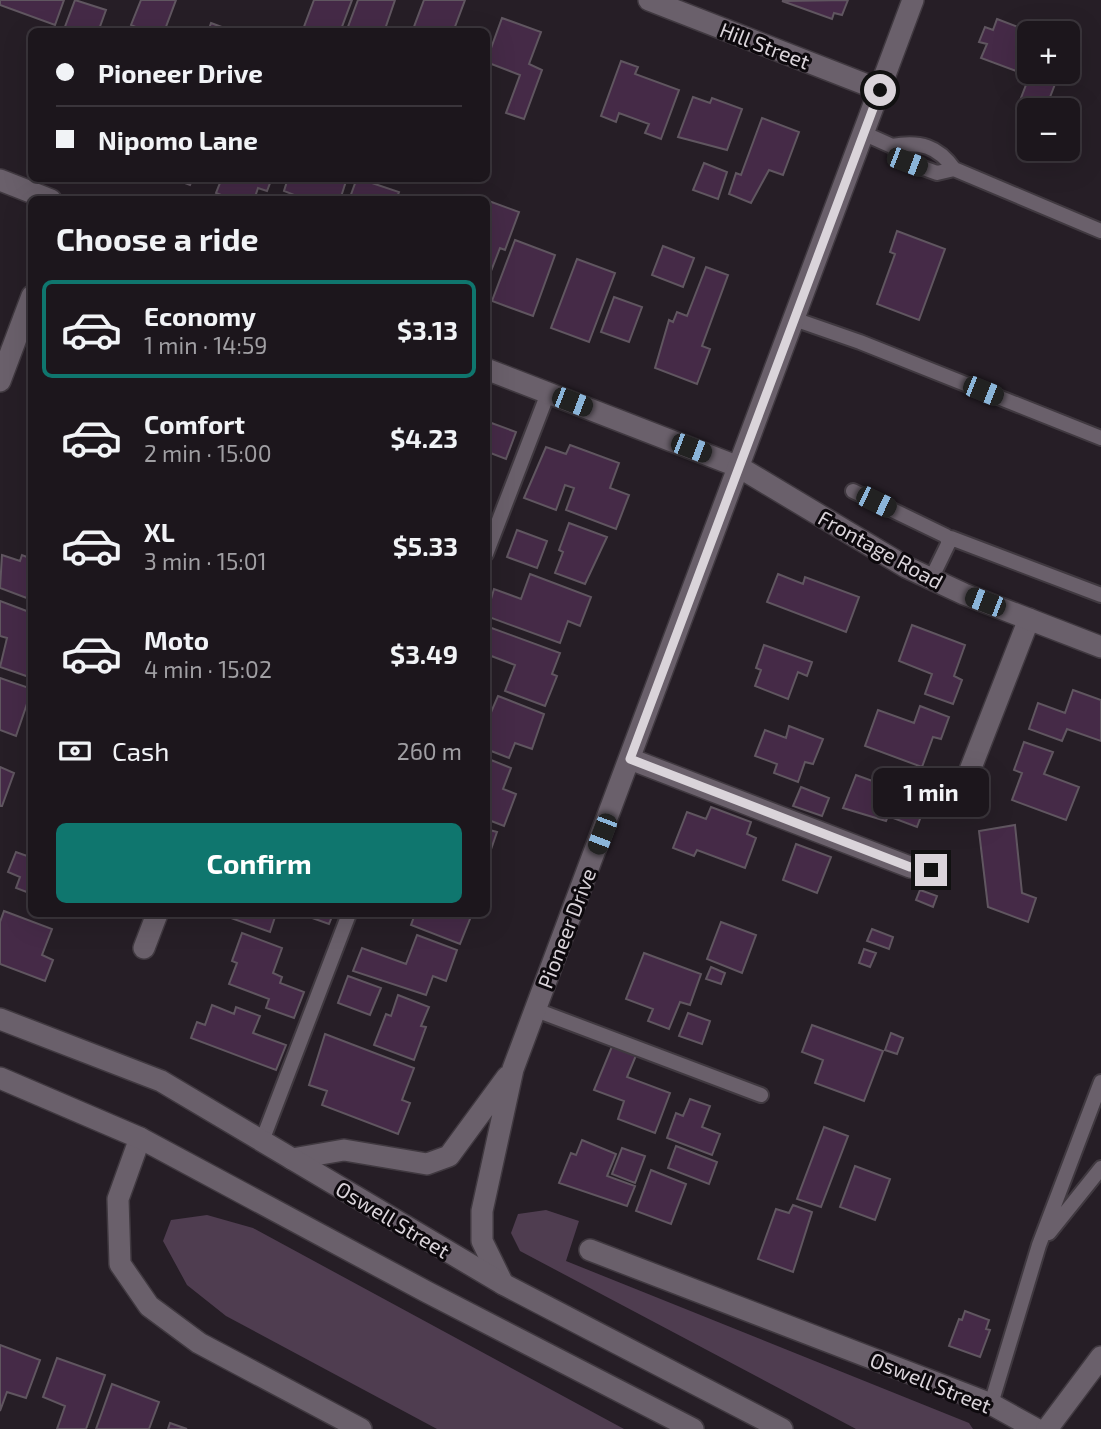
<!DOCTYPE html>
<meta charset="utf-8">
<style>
body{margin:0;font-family:"Exo 2",sans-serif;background:#292329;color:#f1f3f6;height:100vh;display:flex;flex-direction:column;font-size:26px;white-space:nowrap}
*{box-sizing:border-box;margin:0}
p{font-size:23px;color:#a09fa3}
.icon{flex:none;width:38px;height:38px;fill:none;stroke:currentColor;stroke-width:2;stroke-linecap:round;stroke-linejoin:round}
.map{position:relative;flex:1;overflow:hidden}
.side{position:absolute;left:28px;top:196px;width:462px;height:721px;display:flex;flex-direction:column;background:#1c161c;border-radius:10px;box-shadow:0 7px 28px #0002,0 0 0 2px #3a353b}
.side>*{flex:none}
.hud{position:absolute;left:28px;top:28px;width:462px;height:154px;border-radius:10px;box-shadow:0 7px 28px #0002,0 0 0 2px #3a353b;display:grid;align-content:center;height:154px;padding:0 28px;background:#1c161c}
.controls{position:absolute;left:1017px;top:21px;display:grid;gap:14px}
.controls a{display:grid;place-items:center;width:63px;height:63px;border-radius:10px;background:#1c161c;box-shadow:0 7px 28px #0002,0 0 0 2px #3a353b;font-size:35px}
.end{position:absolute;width:32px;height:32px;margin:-16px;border:9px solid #dad4da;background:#111;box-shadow:0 0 0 4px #111}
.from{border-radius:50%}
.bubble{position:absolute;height:49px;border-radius:10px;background:#1c161c;box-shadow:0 7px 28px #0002,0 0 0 2px #3a353b;font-size:23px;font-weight:700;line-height:49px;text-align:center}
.car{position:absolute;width:21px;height:42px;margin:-21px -10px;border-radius:9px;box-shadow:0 0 5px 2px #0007;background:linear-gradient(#222 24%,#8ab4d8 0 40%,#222 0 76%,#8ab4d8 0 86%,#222 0)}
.hud b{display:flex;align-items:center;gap:24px;height:66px;font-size:26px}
.hud b+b{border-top:2px solid #3a353b}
.hud i{width:18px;height:18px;background:#f1f3f6}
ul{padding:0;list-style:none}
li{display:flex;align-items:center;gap:21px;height:98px;margin:0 14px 10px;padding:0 14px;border:4px solid transparent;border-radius:10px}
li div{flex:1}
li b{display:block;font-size:26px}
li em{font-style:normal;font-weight:700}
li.current{border-color:#0f766e}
li>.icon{width:63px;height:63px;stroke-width:1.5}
h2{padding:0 28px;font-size:32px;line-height:84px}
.pay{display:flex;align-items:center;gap:18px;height:77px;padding:0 28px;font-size:26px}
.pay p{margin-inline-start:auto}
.primary-button{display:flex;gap:14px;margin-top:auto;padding:14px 28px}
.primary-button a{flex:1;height:80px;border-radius:10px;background:#0f766e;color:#fff;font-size:28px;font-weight:700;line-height:80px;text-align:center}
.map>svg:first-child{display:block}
.green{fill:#4f3d50}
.building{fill:#452a47;stroke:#605660;stroke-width:2}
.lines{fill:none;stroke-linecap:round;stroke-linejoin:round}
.service-casing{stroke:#403940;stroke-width:18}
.minor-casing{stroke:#403940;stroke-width:24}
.tertiary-casing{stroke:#403940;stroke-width:24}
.secondary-casing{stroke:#403940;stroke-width:24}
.service{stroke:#6a606b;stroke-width:14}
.minor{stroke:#6a606b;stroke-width:21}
.tertiary{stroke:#6a606b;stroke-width:21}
.secondary{stroke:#6a606b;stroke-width:21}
.route{stroke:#dad4da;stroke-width:9}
.labels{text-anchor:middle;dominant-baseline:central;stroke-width:6;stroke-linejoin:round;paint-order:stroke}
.street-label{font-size:21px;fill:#dad4da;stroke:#0d090d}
</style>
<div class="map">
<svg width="1101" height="1429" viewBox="0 0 1101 1429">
<rect width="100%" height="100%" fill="#261e26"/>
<path class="green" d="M 546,1210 L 579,1221 L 566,1261 L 969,1423 L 973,1429 L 856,1429 L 520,1251 L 511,1233 L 518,1214 Z
M 207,1215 L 253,1228 L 624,1429 L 437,1429 L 226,1316 L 187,1285 L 163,1241 L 171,1220 Z"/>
<path class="building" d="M 0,0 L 64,0 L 55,25 L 0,5 Z
M 75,0 L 106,10 L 98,32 L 63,32 Z
M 141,0 L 176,0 L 164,32 L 147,32 L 131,25 Z
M 314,0 L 352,0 L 340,32 L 302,32 Z
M 358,0 L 395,0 L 384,32 L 346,32 Z
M 424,0 L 465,0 L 453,32 L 412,32 Z
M 848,0 L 842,15 L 834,13 L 832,19 L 782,1 Z
M 502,18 L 541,32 L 529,64 L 542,70 L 524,119 L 506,113 L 520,75 L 486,62 Z
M 997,19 L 1031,32 L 1016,71 L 981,58 L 987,44 L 979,42 L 985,27 L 993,30 Z
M 211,23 L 235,32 L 208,32 Z
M 621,61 L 638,67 L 635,74 L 679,90 L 661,139 L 645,133 L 649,124 L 619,113 L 616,122 L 601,116 Z
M 1031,72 L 1057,79 L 1045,110 L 1019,103 Z
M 693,97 L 710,103 L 712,98 L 742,109 L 727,150 L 678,137 Z
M 762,118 L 799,132 L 783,175 L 769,170 L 751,203 L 729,194 L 736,173 L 741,175 Z
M 704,163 L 727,172 L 718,199 L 693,190 Z
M 172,178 L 193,178 L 190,185 Z
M 222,178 L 272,178 L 267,191 L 258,188 L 254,200 L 234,200 L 216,193 Z
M 288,178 L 347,178 L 340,200 L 296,200 L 297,196 L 284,191 Z
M 357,178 L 399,192 L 396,200 L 349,200 Z
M 486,200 L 519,212 L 505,250 L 500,248 L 486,284 Z
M 897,231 L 945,249 L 919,320 L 877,304 L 895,254 L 890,252 Z
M 515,240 L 555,255 L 533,316 L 492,301 Z
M 663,246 L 694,258 L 683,287 L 652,275 Z
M 577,259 L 615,273 L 589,342 L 551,328 Z
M 706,267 L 728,275 L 702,346 L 710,349 L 697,384 L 655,368 L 669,320 L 673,322 L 677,312 L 687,316 Z
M 614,297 L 642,307 L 629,342 L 601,332 Z
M 486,421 L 516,432 L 506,459 L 488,452 L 486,457 Z
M 570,445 L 619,463 L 610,488 L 629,495 L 616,529 L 566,510 L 574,488 L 565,485 L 556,510 L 524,498 L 546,447 L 566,454 Z
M 569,523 L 607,537 L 585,584 L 555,573 L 563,552 L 559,550 Z
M 517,530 L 547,541 L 537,568 L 507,557 Z
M 2,555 L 20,561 L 22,555 L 32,559 L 32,600 L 0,588 Z
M 530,574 L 591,597 L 580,626 L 568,621 L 560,643 L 486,616 L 494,589 L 521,599 Z
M 778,574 L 803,584 L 805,577 L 859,597 L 846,632 L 767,602 Z
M 0,601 L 32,613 L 32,678 L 0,667 L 7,638 L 0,636 Z
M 912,625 L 965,645 L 954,676 L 962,680 L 953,704 L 925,694 L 932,674 L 899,661 Z
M 486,626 L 560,653 L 552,674 L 557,676 L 545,706 L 505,691 L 515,665 L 486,654 Z
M 764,645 L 812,662 L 807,676 L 798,672 L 788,699 L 755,686 L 761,670 L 756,668 Z
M 0,678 L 32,689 L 16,736 L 0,730 Z
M 1073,690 L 1101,700 L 1101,741 L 1067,729 L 1062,741 L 1029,729 L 1038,703 L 1065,713 Z
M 498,696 L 544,714 L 532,749 L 515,743 L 509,758 L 486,749 L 486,724 Z
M 920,706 L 949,717 L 941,739 L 933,737 L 922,767 L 865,746 L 878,710 L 914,723 Z
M 789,726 L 823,739 L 813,764 L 805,762 L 798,782 L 774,773 L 777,764 L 755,756 L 765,730 L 786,738 Z
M 1024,742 L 1053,752 L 1044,774 L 1079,787 L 1066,820 L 1012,800 L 1022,773 L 1014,770 Z
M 486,758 L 511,768 L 503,789 L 516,794 L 504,826 L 486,819 Z
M 0,767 L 14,773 L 2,806 L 0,806 Z
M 881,774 L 930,792 L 917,827 L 888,816 L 886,821 L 843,808 L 856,775 L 878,783 Z
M 801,787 L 829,798 L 822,816 L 793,806 Z
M 711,807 L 751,822 L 747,834 L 756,838 L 745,868 L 697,850 L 694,856 L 673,848 L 687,812 L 706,819 Z
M 1015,825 L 1022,893 L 1036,898 L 1028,922 L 988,907 L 979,831 Z
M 486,829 L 497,832 L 487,861 L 486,861 Z
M 32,843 L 32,894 L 16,888 L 20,877 L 8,872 L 16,852 L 27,856 Z
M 796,844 L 831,857 L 817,893 L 783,880 Z
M 920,890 L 937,896 L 933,907 L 916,900 Z
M 4,911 L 52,929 L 42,955 L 53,960 L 45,981 L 0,964 L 0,922 Z
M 220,914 L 276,914 L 270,932 Z
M 301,914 L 333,914 L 329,924 Z
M 415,914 L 472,914 L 460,944 L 411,925 Z
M 721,922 L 756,935 L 742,973 L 707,959 Z
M 872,929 L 893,937 L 889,949 L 867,941 Z
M 242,933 L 282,948 L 273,973 L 282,977 L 280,983 L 304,992 L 294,1018 L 266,1008 L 269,999 L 229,984 L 237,963 L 232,961 Z
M 417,935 L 457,950 L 446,981 L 433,976 L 426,995 L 353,971 L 362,948 L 406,964 Z
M 864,949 L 876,953 L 870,967 L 859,963 Z
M 644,953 L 701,974 L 690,1005 L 680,1002 L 669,1029 L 648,1021 L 653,1009 L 626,999 Z
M 711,967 L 725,973 L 721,984 L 706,979 Z
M 348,976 L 381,988 L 370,1015 L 338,1003 Z
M 398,995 L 429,1007 L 421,1026 L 426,1027 L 414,1060 L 374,1045 L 386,1014 L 391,1016 Z
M 212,1005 L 234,1014 L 236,1007 L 260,1016 L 253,1033 L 286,1045 L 276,1070 L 191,1038 L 197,1022 L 205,1025 Z
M 688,1013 L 710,1021 L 702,1044 L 679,1036 Z
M 812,1025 L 883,1051 L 864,1101 L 815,1083 L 823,1060 L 802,1052 Z
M 891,1033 L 903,1038 L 897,1054 L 885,1050 Z
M 325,1034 L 414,1068 L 402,1100 L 410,1103 L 398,1134 L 322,1105 L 327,1091 L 309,1085 Z
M 613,1044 L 637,1053 L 627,1077 L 670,1093 L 655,1133 L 618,1119 L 624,1101 L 594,1090 Z
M 690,1099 L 710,1106 L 702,1127 L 720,1134 L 712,1155 L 667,1138 L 676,1113 L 683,1116 Z
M 824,1127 L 848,1136 L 821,1207 L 797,1199 Z
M 582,1140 L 616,1154 L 607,1176 L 635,1186 L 627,1206 L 559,1183 L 571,1153 L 576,1155 Z
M 676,1146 L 717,1162 L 709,1184 L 668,1168 Z
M 622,1148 L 645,1156 L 635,1183 L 612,1174 Z
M 855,1166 L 890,1179 L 875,1220 L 840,1207 Z
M 651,1170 L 686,1184 L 671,1224 L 636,1211 Z
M 793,1205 L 812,1212 L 793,1272 L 758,1259 L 776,1209 L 789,1213 Z
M 965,1311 L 989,1320 L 986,1329 L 990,1330 L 980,1357 L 949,1346 L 959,1319 L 962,1320 Z
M 0,1345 L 40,1360 L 26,1398 L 7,1392 L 0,1411 Z
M 57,1358 L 105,1375 L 86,1429 L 57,1429 L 65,1406 L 43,1397 Z
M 112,1384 L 159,1402 L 149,1429 L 96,1429 Z
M 170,1423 L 187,1429 L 168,1429 Z"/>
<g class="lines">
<g class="service-casing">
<path id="service" d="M 863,133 L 892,146 L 907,162 L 937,173 L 954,169
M 892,146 C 920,141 938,146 954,169 L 1101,231
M 794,319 L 860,342 L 1101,438
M 853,491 L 946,536 L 948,541
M 486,554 L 548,393
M 931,579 L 951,538 L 1101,595
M 536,1010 L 761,1095
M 262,1141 L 349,914
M 1049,1233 L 1101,1168
M 991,1404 L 1039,1245 L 1101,1082"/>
</g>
<g class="minor-casing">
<path id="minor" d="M 649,0 L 880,90
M 0,180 L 51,200
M 486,369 L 739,467
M 0,381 L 32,296
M 630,759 L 910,867 L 931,870
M 965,783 L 1029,619
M 144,948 L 157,914
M 590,1250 L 991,1404 L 1036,1429"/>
</g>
<g class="tertiary-casing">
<path id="tertiary" d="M 739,467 L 906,567 L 964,594 L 1101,647
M 140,1138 L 118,1199 L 120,1264 L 149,1306 L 199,1343 L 361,1429
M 292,1159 L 344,1150 L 427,1164 L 449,1156 L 507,1077
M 503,1284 L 482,1241 L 482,1211 L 513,1069 L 913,0
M 1047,1429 L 1101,1357"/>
</g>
<g class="secondary-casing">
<path id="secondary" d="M 0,1019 L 161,1081 L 503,1284 L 782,1429
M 0,1078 L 140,1138 L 427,1292 L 693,1429"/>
</g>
<use href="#service" class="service"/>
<use href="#minor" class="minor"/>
<use href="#tertiary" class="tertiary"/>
<use href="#secondary" class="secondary"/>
</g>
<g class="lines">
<path class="route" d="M 880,90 L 630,759 L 910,867 L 931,870"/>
</g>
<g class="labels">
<g class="street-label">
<text transform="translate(765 45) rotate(21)">Hill Street</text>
<text transform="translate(881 549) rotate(29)">Frontage Road</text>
<text transform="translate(566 928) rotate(-69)">Pioneer Drive</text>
<text transform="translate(393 1219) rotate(31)">Oswell Street</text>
<text transform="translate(931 1382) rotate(22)">Oswell Street</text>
</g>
</g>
</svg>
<div class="controls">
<a>+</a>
<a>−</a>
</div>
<i class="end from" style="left:880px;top:90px"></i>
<i class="end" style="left:931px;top:870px"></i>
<div class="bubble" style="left:873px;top:768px;width:116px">1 min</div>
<i class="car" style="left:907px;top:162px;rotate:111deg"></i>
<i class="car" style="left:983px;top:391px;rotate:112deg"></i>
<i class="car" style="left:572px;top:402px;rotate:111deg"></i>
<i class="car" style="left:691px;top:448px;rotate:111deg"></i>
<i class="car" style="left:876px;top:502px;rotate:116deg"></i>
<i class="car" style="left:985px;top:602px;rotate:291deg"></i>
<i class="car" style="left:602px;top:834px;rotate:201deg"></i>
<div class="hud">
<b><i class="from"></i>Pioneer Drive</b>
<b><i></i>Nipomo Lane</b>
</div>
<section class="side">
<h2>Choose a ride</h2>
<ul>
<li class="current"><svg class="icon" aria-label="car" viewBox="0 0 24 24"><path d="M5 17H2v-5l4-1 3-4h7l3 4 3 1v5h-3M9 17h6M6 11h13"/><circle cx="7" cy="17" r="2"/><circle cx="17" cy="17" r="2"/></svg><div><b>Economy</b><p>1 min · 14:59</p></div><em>$3.13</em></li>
<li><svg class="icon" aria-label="car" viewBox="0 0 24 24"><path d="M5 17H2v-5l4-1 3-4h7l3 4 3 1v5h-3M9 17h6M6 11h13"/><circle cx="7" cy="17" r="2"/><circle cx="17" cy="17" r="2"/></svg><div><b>Comfort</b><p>2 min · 15:00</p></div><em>$4.23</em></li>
<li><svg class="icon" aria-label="car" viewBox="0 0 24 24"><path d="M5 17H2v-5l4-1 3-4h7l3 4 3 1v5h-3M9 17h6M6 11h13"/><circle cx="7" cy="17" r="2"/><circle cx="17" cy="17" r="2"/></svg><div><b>XL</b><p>3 min · 15:01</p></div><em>$5.33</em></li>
<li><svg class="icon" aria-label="car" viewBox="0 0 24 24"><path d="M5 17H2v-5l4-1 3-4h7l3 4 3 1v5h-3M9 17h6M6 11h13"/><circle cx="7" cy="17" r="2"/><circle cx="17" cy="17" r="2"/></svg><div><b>Moto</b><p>4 min · 15:02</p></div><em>$3.49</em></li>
</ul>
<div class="pay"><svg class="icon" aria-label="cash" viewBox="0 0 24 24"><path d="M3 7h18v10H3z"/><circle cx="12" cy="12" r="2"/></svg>Cash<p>260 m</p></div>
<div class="primary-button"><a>Confirm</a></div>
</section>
</div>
